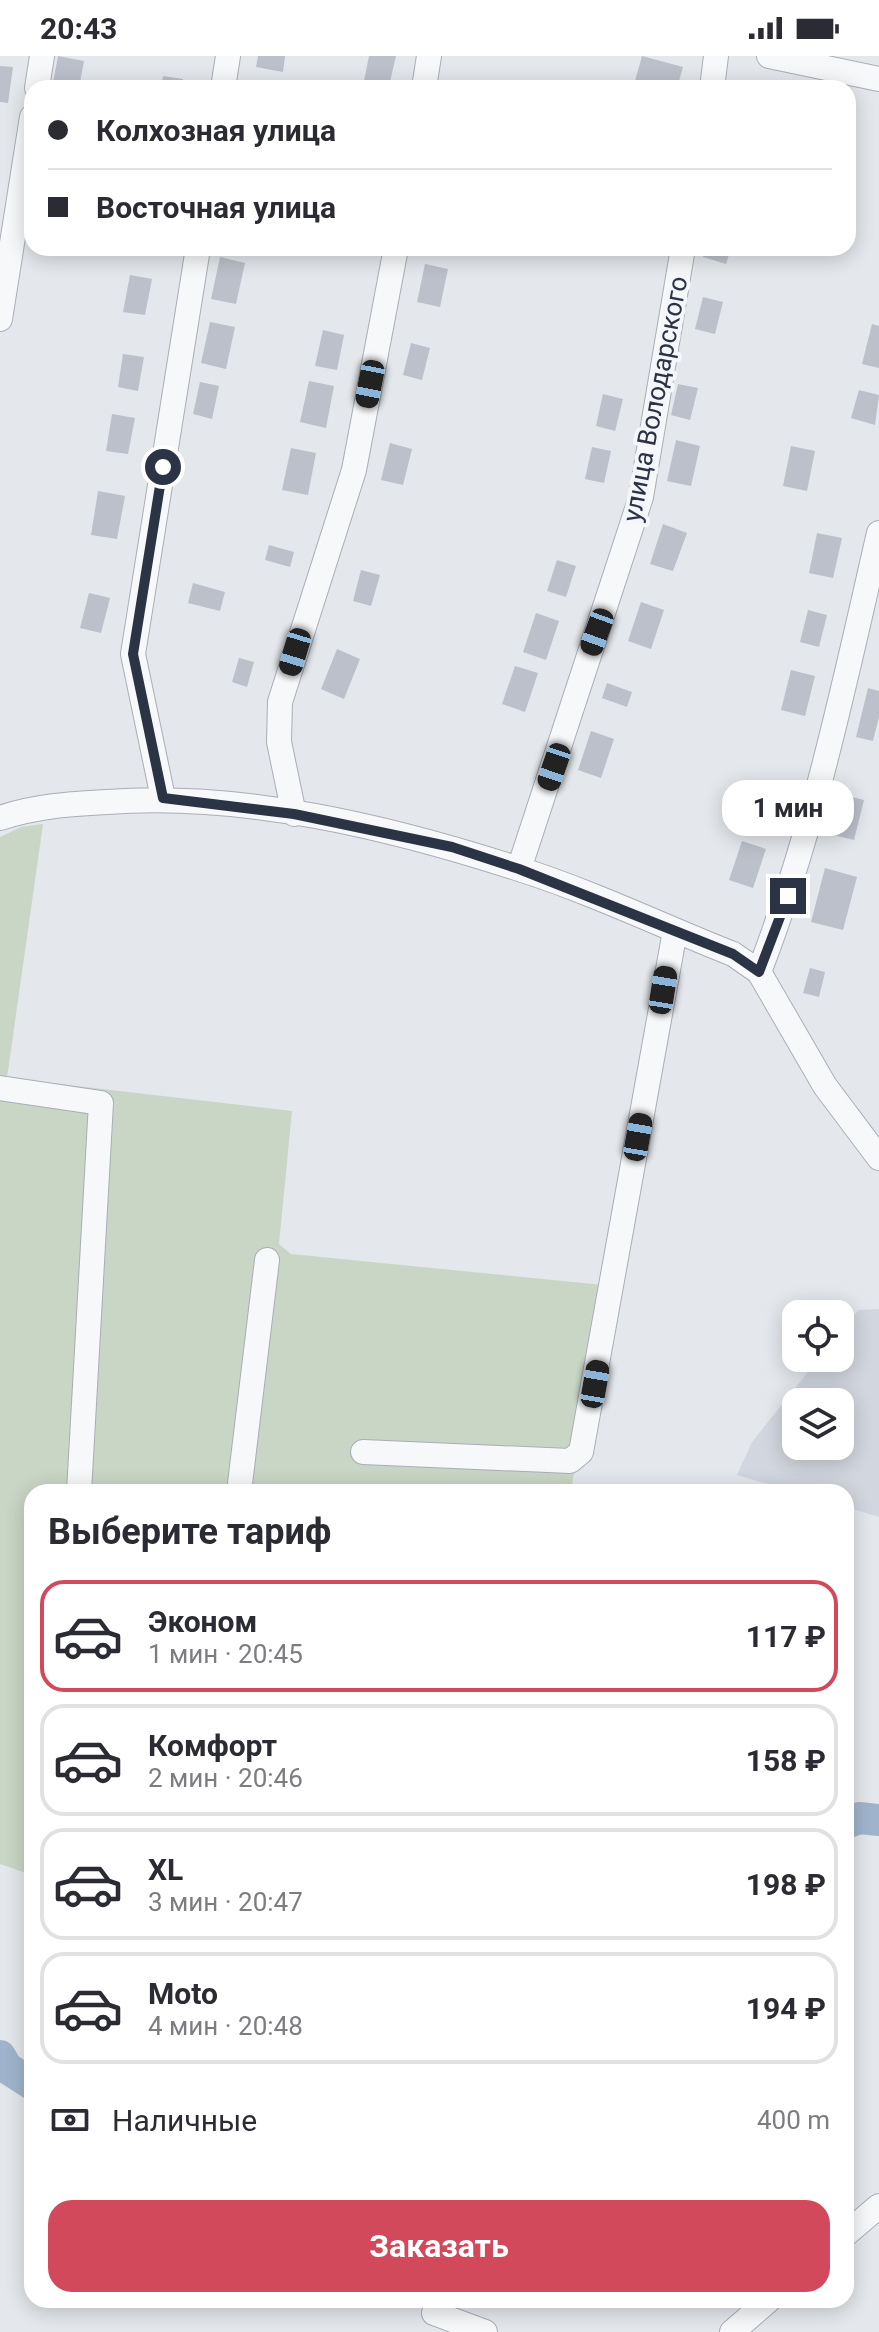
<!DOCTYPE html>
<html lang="ru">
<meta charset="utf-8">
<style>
body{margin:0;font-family:Roboto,sans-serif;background:#f2f2f3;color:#2b2b33;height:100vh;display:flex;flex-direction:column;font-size:30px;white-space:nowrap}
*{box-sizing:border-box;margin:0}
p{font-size:26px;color:#7c7c81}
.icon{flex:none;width:44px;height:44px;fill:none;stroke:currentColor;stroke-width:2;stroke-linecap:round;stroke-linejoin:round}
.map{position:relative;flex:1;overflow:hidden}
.side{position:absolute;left:24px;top:1428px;width:830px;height:824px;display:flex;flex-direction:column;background:#fff;border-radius:24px;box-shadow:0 4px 20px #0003}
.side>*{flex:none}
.hud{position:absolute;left:24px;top:24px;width:832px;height:176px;border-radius:24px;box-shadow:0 4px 20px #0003;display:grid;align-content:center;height:176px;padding:0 24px;background:#fff}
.controls{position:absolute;left:782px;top:1244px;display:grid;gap:16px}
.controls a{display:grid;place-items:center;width:72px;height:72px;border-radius:16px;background:#fff;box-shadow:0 4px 20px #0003;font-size:40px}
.end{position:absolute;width:36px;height:36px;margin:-18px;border:10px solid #2b3445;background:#fff;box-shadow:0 0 0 4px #fff}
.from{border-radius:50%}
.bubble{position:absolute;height:56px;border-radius:24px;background:#fff;box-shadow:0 4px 20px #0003;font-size:26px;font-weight:700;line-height:56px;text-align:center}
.car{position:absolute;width:24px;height:48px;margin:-24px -12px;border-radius:10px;box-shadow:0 0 6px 2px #0007;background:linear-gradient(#222 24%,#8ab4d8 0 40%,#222 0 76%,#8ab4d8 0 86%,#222 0)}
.hud b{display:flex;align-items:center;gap:28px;height:76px;font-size:30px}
.hud b+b{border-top:2px solid #e1e1e2}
.hud i{width:20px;height:20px;background:#2b2b33}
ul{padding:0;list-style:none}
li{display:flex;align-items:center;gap:24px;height:112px;margin:0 16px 12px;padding:0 8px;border:4px solid #e1e1e2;border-radius:24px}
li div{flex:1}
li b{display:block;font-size:30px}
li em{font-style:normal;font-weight:700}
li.active{border-color:#d1495b}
li>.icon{width:72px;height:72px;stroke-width:1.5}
h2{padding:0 24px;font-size:36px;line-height:96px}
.pay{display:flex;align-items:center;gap:20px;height:88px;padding:0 24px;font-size:30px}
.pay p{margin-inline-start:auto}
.button{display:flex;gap:16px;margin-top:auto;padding:16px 24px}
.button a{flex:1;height:92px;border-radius:24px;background:#d1495b;color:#fff;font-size:32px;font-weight:700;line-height:92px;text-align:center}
.status{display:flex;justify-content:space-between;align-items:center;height:56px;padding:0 40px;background:#fff;direction:ltr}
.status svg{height:22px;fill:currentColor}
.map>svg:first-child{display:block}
.built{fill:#d2d6de;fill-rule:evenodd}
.green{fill:#c9d6c5}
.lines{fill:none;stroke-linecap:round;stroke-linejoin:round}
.river{stroke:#9fb4cc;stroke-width:32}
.building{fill:#bbc0ca}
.minor-casing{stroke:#a9aeb7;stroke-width:26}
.minor{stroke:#f7f8fa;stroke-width:24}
.route{stroke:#2b3445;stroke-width:10}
.labels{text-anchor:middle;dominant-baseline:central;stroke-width:8;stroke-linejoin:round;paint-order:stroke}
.street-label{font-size:26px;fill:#2b3445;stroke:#f4f6f9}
</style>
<div class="status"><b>20:43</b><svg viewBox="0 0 49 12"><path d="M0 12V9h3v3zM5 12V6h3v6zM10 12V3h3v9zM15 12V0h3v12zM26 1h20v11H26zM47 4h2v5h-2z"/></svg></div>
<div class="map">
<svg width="879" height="2276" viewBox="0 0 879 2276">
<rect width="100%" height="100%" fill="#e4e7ec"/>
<path class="built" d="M 879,1253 L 879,1461 L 846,1451 L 846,1436 L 795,1436 L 737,1419 L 752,1386 L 819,1302 L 840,1302 L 840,1276 L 858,1254 ZM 796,1346 L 840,1346 L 840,1390 L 796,1390 Z"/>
<path class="green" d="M 43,768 L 7,1022 L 292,1055 L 279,1188 L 291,1198 L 603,1229 L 571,1436 L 32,1436 L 32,1819 L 0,1808 L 0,781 L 21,771 Z"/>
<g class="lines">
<path class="river" d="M 846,1767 L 859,1762 L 879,1764
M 0,2000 L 7,2012 L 32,2028"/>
</g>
<path class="building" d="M 58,0 L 84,5 L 79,32 L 52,32 Z
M 258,0 L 285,0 L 283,16 L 256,11 Z
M 369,0 L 396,0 L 389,30 L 364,25 Z
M 642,0 L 683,11 L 677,32 L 635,25 Z
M 0,10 L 13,11 L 8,47 L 0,46 Z
M 163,20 L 183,23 L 182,32 L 161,32 Z
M 705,192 L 731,192 L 726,208 L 703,201 Z
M 220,201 L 245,207 L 236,248 L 211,243 Z
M 425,208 L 448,213 L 440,251 L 417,246 Z
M 130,219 L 152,223 L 145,259 L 123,256 Z
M 703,241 L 723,246 L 715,278 L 695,273 Z
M 210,266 L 235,271 L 226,313 L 201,307 Z
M 872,268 L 879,270 L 879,312 L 862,308 Z
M 323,274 L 344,279 L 337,314 L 315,310 Z
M 411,287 L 430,292 L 422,324 L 403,319 Z
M 123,298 L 144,301 L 138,335 L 118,331 Z
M 309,325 L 334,330 L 326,372 L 300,366 Z
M 200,326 L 219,330 L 212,363 L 193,358 Z
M 678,328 L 698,332 L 690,364 L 671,359 Z
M 859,334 L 879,339 L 875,369 L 851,362 Z
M 603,338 L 623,343 L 615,375 L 596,370 Z
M 112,358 L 135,362 L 128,398 L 106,395 Z
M 676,384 L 700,390 L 691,430 L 667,425 Z
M 390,387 L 412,393 L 403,429 L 381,424 Z
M 791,390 L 815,395 L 807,435 L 783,430 Z
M 592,391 L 611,395 L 604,427 L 585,423 Z
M 291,392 L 316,397 L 308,439 L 282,434 Z
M 98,435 L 125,440 L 117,483 L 91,479 Z
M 663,468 L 687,477 L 673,515 L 650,508 Z
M 817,477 L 842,482 L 833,522 L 809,517 Z
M 269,489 L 294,496 L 290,511 L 265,504 Z
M 557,504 L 576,510 L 566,541 L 547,535 Z
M 361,514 L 380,519 L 371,550 L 353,545 Z
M 193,527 L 225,536 L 220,555 L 188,547 Z
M 89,537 L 110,542 L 101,577 L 80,572 Z
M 641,546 L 664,554 L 651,593 L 628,585 Z
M 808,554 L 827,559 L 819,591 L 800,586 Z
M 536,557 L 559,565 L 546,604 L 523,596 Z
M 337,593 L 360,603 L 344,643 L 321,633 Z
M 239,602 L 254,606 L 247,631 L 232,626 Z
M 515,610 L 538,617 L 525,656 L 502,648 Z
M 791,614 L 815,620 L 805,660 L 781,654 Z
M 607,627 L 632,636 L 627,651 L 602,642 Z
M 868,632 L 879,635 L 879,661 L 873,685 L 856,681 Z
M 591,675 L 614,683 L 601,722 L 578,714 Z
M 764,726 L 788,733 L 777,772 L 753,766 Z
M 840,738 L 864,744 L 854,784 L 830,778 Z
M 742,785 L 766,793 L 753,832 L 729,824 Z
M 825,812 L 857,821 L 843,874 L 811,866 Z
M 810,912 L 825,916 L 819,941 L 803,937 Z"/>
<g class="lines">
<g class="minor-casing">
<path id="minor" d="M 769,0 L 879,23
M 37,32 L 42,0
M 223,32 L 228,0
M 424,32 L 429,0
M 712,32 L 716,0
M 0,263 L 32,61
M 163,742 L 133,598 L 198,192
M 294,758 L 279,686 L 280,646 L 354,414 L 396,192
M 0,762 C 36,750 70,748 107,746 C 244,736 389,771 519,813 C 592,836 662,870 733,898 L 759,916 L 825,1030 L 879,1102
M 519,813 L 641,441 L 683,192
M 759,916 C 814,774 845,625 879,477
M 0,1032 L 101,1047 L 79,1436
M 363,1396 L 570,1405 L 581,1396 L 675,875
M 239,1436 L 267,1204
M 846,2178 L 879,2150
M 434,2257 L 485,2276
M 732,2276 L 769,2244"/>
</g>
<use href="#minor" class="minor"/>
</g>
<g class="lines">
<path class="route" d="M 163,411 L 133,598 L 163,742 L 294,758 L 452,791 L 519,813 L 733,898 L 759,916 L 788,840"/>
</g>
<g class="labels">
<g class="street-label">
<text transform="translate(655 343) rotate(-79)">улица Володарского</text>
</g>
</g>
</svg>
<div class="controls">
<a><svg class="icon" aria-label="locate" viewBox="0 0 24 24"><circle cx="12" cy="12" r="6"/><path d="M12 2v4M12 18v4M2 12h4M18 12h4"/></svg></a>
<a><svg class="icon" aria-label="layers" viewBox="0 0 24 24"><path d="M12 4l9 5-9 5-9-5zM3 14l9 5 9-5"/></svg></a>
</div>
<i class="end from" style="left:163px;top:411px"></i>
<i class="end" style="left:788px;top:840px"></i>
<div class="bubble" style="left:722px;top:724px;width:132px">1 мин</div>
<i class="car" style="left:370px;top:328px;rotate:191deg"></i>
<i class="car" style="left:597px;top:576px;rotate:200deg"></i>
<i class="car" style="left:295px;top:596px;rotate:197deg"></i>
<i class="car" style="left:554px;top:711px;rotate:199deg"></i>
<i class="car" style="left:663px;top:934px;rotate:9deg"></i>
<i class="car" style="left:638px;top:1081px;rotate:10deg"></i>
<i class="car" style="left:595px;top:1328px;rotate:10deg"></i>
<div class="hud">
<b><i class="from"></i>Колхозная улица</b>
<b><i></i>Восточная улица</b>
</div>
<section class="side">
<h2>Выберите тариф</h2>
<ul>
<li class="active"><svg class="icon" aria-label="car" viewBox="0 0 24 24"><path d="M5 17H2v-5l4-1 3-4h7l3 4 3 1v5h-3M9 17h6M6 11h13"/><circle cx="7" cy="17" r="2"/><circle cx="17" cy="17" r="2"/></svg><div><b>Эконом</b><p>1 мин · 20:45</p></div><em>117 ₽</em></li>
<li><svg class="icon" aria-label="car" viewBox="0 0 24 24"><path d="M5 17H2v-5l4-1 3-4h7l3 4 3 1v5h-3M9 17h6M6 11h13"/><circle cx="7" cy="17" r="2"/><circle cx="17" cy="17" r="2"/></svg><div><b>Комфорт</b><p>2 мин · 20:46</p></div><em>158 ₽</em></li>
<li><svg class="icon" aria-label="car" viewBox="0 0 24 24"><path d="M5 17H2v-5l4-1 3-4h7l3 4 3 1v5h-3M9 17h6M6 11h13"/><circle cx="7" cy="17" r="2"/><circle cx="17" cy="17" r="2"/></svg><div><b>XL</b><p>3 мин · 20:47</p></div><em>198 ₽</em></li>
<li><svg class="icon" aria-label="car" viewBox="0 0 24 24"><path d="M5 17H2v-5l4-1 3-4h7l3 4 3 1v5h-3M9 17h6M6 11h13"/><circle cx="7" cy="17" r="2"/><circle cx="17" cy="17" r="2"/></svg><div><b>Moto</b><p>4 мин · 20:48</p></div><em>194 ₽</em></li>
</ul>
<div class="pay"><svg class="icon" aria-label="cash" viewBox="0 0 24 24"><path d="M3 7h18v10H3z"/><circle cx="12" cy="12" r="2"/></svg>Наличные<p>400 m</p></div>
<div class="button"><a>Заказать</a></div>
</section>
</div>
